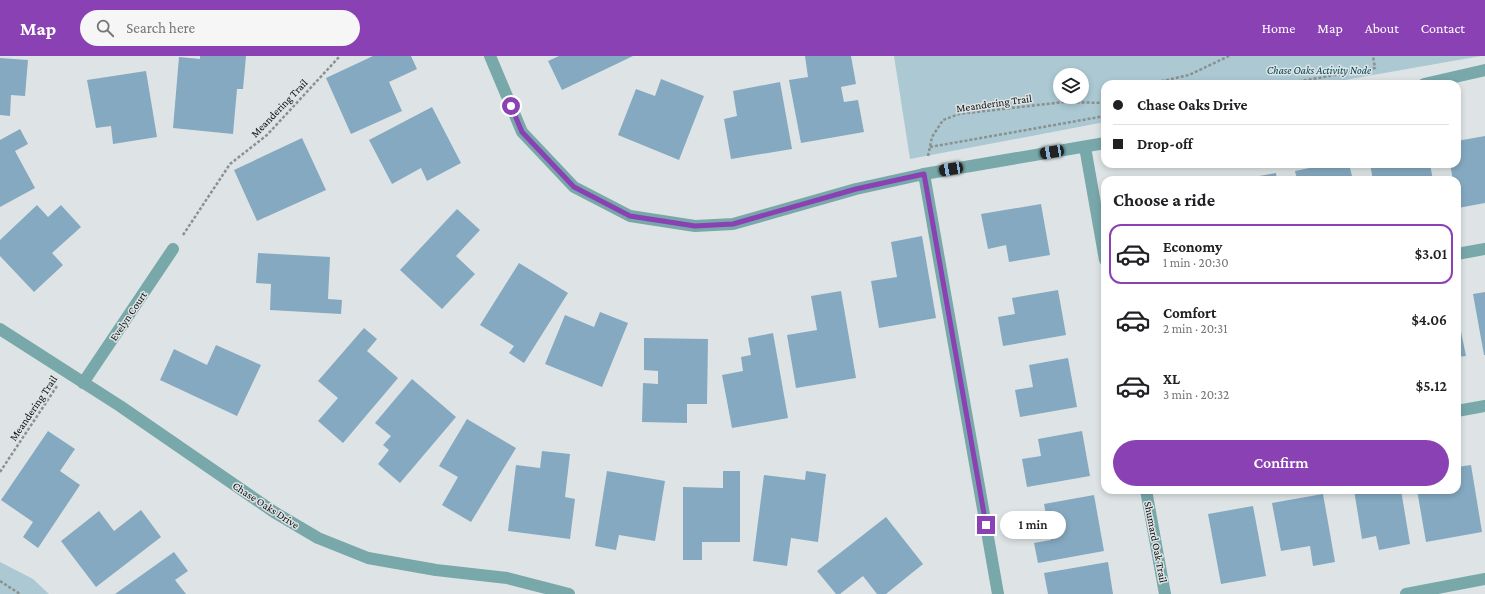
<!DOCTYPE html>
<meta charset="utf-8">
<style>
body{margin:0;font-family:"Crimson Pro",serif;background:#f6f6f6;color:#202124;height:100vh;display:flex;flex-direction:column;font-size:15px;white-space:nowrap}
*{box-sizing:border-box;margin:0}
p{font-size:13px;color:#757577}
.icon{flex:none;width:22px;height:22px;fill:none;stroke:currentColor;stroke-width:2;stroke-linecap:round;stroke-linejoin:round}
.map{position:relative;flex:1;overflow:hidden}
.sheet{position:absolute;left:1101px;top:120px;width:360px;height:318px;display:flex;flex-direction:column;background:#fff;border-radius:12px;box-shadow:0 2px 6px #0003}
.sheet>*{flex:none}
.banner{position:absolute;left:1101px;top:24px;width:360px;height:88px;border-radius:12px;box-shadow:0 2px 6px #0003;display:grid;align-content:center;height:88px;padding:0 12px;background:#fff}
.tools{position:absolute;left:1053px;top:12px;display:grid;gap:8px}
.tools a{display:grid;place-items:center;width:36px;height:36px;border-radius:50%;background:#fff;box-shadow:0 2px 6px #0003;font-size:20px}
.end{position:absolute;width:18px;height:18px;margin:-9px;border:5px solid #8941b3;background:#fff;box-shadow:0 0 0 2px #fff}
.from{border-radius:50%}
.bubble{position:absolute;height:28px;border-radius:14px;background:#fff;box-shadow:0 2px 6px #0003;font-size:13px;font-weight:600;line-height:28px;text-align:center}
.car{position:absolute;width:12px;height:24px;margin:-12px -6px;border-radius:5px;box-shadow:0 0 3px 1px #0007;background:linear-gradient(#222 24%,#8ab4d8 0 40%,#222 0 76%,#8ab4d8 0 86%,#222 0)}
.banner b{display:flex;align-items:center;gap:14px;height:38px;font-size:15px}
.banner b+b{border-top:1px solid #e0e0e0}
.banner i{width:10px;height:10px;background:#202124}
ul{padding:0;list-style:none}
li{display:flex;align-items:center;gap:12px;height:60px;margin:0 8px 6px;padding:0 4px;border:2px solid transparent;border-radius:12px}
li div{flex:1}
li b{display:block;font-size:15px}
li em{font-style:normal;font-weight:600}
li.selected{border-color:#8941b3}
li>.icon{width:36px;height:36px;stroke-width:1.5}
h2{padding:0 12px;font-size:18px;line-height:48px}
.action{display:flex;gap:8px;margin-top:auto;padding:8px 12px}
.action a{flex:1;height:46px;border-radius:24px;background:#8941b3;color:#fff;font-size:16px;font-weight:600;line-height:46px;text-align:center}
header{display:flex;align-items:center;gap:24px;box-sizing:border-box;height:56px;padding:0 20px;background:#8941b3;color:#fff}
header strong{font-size:19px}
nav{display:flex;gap:22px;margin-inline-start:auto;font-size:14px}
.search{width:280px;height:36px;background:#f6f6f6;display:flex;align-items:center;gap:10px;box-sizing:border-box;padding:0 14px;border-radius:22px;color:#757577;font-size:15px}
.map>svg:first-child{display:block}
.green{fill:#acc9d3;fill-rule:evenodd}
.building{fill:#85a9c0}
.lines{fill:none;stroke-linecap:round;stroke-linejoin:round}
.path{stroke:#8b9090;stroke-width:2.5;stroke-dasharray:3 2;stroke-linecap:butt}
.lane{stroke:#79a8aa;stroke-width:12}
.street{stroke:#79a8aa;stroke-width:12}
.route{stroke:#8941b3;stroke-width:5}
.labels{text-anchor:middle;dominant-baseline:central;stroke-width:3;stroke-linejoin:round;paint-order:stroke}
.park-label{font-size:11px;font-style:italic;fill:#004555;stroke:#dee4e5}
.street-label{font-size:11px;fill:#0d0f0f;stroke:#dee4e5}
</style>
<header>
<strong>Map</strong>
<div class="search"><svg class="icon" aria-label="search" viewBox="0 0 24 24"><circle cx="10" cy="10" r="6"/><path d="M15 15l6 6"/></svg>Search here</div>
<nav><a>Home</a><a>Map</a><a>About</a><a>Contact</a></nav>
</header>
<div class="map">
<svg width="1485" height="538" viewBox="0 0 1485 538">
<rect width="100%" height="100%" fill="#dee4e5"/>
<path class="green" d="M 894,0 L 1481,0 L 1322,28 L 1105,28 L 1105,66 L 910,103 ZM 1060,19 L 1082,19 L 1082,41 L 1060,41 Z
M 0,506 L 33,523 L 49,538 L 0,538 Z"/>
<path class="building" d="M 200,0 L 246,0 L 243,33 L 237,33 L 233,78 L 173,72 L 179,1 L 200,3 Z
M 373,0 L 411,0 L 417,13 L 389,26 L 402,55 L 351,78 L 326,22 Z
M 559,0 L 633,0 L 562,34 L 548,5 Z
M 805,0 L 851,0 L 856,28 L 841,31 L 844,46 L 858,44 L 864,76 L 801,87 L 789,24 L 808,21 Z
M 0,2 L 28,4 L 25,40 L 11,39 L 10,60 L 0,59 Z
M 146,15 L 157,81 L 113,88 L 111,70 L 96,72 L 87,24 Z
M 661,23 L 704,40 L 679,104 L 618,79 L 636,33 L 655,40 Z
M 780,26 L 792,93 L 731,103 L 724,63 L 737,60 L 733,35 Z
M 432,51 L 461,107 L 427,125 L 421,112 L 392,128 L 369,84 Z
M 20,73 L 28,88 L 15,95 L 35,132 L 0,151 L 0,84 Z
M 1485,80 L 1485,147 L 1458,152 L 1457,124 L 1453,124 L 1450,108 L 1457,108 L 1457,85 Z
M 302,82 L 326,134 L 257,165 L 234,114 Z
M 1329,108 L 1349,108 L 1353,124 L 1297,124 L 1295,115 Z
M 1370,108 L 1430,108 L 1433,124 L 1373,124 Z
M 1276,117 L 1277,124 L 1242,124 L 1242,123 Z
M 1041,148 L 1050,199 L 1009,206 L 1006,189 L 988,193 L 981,158 Z
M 37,149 L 48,161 L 61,149 L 81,171 L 52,197 L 63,209 L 34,236 L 0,200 L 0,184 Z
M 457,153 L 480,174 L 456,200 L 475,218 L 442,253 L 400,214 Z
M 922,180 L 936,262 L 879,272 L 871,225 L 897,221 L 891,186 Z
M 258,197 L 330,201 L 328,243 L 342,244 L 341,258 L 270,254 L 271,228 L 256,227 Z
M 519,207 L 568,237 L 524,307 L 509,297 L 514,290 L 480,269 Z
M 1058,234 L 1066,279 L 1003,290 L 998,261 L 1015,258 L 1012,242 Z
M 841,235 L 856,322 L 796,332 L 787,279 L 817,274 L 811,240 Z
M 1485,236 L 1485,299 L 1484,299 L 1473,238 Z
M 600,256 L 628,267 L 602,331 L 545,308 L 565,259 L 594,271 Z
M 1457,256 L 1466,300 L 1457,301 Z
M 364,272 L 377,283 L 367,295 L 398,322 L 343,387 L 318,365 L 338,342 L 318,325 Z
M 773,277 L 788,362 L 732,372 L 722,319 L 743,315 L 741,301 L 751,299 L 748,282 Z
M 644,282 L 708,283 L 707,348 L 687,348 L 687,367 L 642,366 L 643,327 L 658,328 L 658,315 L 644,314 Z
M 216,289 L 261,309 L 237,360 L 160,324 L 174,293 L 207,309 Z
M 1068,302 L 1077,351 L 1020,361 L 1015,334 L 1033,331 L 1029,309 Z
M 412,323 L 456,361 L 400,427 L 378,408 L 389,394 L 383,389 L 391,380 L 375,367 Z
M 467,363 L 516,392 L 471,466 L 442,449 L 458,421 L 439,410 Z
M 48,375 L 75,393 L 60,415 L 80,429 L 38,492 L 23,481 L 33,466 L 1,444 Z
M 1082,375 L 1090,420 L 1027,431 L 1022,403 L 1041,400 L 1038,383 Z
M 542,395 L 570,398 L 565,441 L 575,443 L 570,483 L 508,475 L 516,409 L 540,412 Z
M 1471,409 L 1482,476 L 1426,486 L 1417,434 L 1457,434 L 1457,411 Z
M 607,415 L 665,425 L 655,485 L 619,479 L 616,494 L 595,490 Z
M 723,415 L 740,415 L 740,486 L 702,486 L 702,504 L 683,504 L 683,431 L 723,432 Z
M 806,415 L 826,418 L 818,486 L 791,482 L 787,510 L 753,505 L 764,419 L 805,424 Z
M 1354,434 L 1401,434 L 1410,488 L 1379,494 L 1376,480 L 1362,483 Z
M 1323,438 L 1335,506 L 1313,510 L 1310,490 L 1281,495 L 1272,447 Z
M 1094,439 L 1104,495 L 1038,507 L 1034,487 L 1051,484 L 1044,448 Z
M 1253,450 L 1266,520 L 1221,528 L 1208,458 Z
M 141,454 L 161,481 L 96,531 L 61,485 L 99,455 L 114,475 Z
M 886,461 L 923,508 L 886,538 L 877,538 L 863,520 L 840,538 L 836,538 L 817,515 Z
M 174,496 L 188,515 L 175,524 L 186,538 L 115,538 Z
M 1108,506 L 1113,538 L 1048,538 L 1044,517 Z"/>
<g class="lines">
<path class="path" d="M 1157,28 L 1162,25 L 1189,19 L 1229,0
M 1284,28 L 1375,12 L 1373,0
M 930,91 L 1105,60
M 928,100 L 932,81 L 943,64 L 959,58 L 1064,46 L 1105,47
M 183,179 L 230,108 L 267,79 L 340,0
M 0,416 L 57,330
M 0,525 L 20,538"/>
<path class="lane" d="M 924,118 L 998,538
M 1457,198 L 1485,193
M 1406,538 L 1485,523"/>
<path class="street" d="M 490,0 L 522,76 L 574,131 L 630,160 L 695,170 L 733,168 L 856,133 L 924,118 L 1105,87
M 1424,28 L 1485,14
M 1085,91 L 1105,204
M 0,273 L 120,350 L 274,456 L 318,482 L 368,502 L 436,514 L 507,522 L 569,538
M 83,327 L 173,193
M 1457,355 L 1485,350
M 1146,434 L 1165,538"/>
</g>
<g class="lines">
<path class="route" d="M 511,50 L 522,76 L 574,131 L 630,160 L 695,170 L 733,168 L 856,133 L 924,118 L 986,469"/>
</g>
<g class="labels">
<g class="park-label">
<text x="1319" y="14">Chase Oaks Activity Node</text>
</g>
<g class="street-label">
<text transform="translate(994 47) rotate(-8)">Meandering Trail</text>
<text transform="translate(279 52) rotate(-46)">Meandering Trail</text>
<text transform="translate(128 260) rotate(-56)">Evelyn Court</text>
<text transform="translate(33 352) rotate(-56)">Meandering Trail</text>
<text transform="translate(266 449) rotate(33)">Chase Oaks Drive</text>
<text transform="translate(1156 486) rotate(79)">Shumard Oak Trail</text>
</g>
</g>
</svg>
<div class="tools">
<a><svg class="icon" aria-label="layers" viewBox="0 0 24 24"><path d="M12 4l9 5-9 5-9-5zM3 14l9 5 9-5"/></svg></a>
</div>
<i class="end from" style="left:511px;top:50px"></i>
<i class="end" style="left:986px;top:469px"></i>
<div class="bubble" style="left:1000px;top:455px;width:66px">1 min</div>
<i class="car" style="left:1052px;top:96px;rotate:260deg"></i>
<i class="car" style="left:951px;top:113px;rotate:260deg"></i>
<div class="banner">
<b><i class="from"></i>Chase Oaks Drive</b>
<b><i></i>Drop-off</b>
</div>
<section class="sheet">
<h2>Choose a ride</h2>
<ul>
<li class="selected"><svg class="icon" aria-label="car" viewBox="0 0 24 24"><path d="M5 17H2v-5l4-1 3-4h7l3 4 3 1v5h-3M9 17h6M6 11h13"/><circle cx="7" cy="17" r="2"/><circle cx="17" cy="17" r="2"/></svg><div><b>Economy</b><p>1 min · 20:30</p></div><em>$3.01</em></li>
<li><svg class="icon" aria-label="car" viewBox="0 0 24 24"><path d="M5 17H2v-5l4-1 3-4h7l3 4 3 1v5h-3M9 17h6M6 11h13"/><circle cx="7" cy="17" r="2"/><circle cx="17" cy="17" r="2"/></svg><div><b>Comfort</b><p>2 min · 20:31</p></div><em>$4.06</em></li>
<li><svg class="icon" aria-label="car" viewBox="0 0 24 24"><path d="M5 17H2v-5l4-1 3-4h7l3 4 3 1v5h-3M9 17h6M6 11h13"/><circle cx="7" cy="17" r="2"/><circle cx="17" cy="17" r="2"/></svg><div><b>XL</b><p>3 min · 20:32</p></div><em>$5.12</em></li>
</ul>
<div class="action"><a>Confirm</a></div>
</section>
</div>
